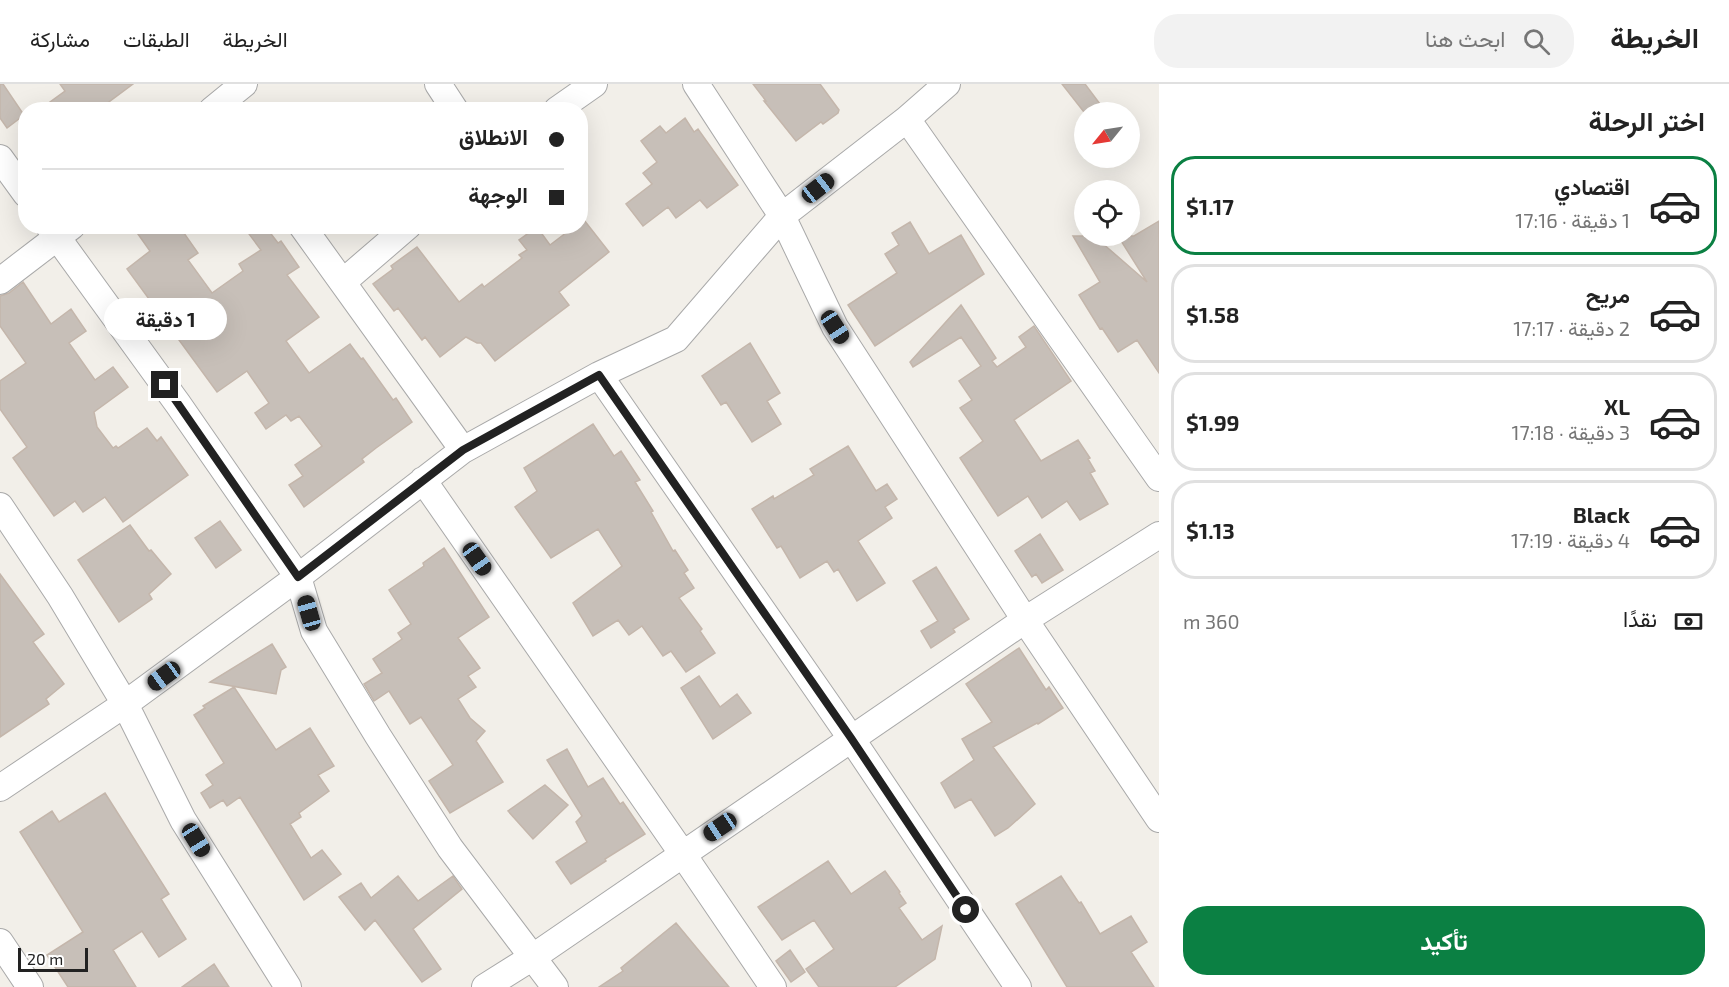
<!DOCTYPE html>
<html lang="ar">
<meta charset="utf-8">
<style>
body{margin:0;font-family:"Exo 2",Vazirmatn,sans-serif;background:#f2f2f2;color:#222;direction:rtl;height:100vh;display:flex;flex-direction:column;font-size:22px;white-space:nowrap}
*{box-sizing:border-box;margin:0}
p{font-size:20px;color:#767676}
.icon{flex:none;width:33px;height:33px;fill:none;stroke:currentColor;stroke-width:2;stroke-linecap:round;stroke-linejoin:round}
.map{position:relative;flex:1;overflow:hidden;direction:ltr}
.drawer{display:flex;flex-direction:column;background:#fff;width:570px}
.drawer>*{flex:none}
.banner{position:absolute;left:18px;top:18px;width:570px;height:132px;border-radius:24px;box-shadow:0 6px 24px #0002;direction:rtl;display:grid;align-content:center;height:132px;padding:0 24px;background:#fff}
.needle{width:39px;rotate:240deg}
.tools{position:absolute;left:1074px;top:18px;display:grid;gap:12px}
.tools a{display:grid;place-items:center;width:66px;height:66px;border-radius:50%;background:#fff;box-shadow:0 6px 24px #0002;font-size:30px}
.scale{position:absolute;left:18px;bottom:15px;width:70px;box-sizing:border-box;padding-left:6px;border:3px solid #222;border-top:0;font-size:16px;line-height:21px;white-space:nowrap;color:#222;-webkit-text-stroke:4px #fff;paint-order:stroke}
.end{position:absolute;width:27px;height:27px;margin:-14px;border:8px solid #222;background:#fff;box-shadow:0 0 0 3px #fff}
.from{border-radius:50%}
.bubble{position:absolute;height:42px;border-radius:21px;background:#fff;box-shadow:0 6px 24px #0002;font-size:20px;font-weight:700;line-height:42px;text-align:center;direction:rtl}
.car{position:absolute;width:18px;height:36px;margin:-18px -9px;border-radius:8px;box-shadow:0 0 4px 2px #0007;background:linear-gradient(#222 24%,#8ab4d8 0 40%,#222 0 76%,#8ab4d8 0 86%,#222 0)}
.banner b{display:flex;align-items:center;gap:21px;height:57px;font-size:22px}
.banner b+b{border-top:2px solid #e0e0e0}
.banner i{width:15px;height:15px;background:#222}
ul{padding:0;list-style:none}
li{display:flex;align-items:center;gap:18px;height:99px;margin:0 12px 9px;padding:0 12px;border:3px solid #e0e0e0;border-radius:24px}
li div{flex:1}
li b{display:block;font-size:22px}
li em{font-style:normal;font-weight:700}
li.selected{border-color:#0b8043}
li>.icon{width:54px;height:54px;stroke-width:1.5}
h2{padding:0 24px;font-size:27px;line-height:72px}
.pay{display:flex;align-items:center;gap:15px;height:66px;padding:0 24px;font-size:22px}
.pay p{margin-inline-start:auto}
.button{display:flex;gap:12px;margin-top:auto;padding:12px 24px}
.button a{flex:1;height:69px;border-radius:24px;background:#0b8043;color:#fff;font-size:24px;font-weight:700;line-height:69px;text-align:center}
header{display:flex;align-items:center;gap:36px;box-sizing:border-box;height:84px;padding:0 30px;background:#fff;border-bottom:2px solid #e0e0e0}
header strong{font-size:28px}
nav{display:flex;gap:33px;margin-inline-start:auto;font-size:21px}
.search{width:420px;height:54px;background:#f2f2f2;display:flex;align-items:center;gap:15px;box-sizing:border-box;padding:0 21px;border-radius:24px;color:#767676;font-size:22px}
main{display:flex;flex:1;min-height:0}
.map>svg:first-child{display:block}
.building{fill:#c7bfb8;stroke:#c4b6ab;stroke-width:1.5}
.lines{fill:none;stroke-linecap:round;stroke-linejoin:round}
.street-casing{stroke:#a9a9a9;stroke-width:28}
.street{stroke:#fff;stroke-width:26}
.route{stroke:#222;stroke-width:8}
</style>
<header>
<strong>الخريطة</strong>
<div class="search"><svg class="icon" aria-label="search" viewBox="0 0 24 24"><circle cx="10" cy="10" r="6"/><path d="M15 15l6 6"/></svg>ابحث هنا</div>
<nav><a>الخريطة</a><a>الطبقات</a><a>مشاركة</a></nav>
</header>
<main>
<section class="drawer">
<h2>اختر الرحلة</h2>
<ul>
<li class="selected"><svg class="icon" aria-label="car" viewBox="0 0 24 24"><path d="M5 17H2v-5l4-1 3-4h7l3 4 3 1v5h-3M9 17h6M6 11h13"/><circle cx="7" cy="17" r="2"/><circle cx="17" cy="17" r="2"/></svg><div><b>اقتصادي</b><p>1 دقيقة · 17:16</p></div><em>$1.17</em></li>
<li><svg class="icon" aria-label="car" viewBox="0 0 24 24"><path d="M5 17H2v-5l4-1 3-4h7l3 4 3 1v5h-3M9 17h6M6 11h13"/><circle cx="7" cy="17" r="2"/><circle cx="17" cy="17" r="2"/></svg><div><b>مريح</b><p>2 دقيقة · 17:17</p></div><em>$1.58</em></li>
<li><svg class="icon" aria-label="car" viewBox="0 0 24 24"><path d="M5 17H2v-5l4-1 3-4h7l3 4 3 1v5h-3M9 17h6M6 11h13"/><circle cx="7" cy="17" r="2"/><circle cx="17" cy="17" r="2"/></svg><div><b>XL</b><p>3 دقيقة · 17:18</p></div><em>$1.99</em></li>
<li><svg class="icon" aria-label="car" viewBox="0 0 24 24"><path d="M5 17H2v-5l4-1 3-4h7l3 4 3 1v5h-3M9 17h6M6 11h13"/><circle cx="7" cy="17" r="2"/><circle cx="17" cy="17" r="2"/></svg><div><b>Black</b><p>4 دقيقة · 17:19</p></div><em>$1.13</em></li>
</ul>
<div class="pay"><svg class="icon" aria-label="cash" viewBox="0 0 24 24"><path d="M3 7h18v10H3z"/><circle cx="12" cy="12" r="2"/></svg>نقدًا<p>360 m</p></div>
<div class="button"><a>تأكيد</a></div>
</section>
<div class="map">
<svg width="1159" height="903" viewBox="0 0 1159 903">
<rect width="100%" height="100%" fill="#f2efe9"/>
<path class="building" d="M 0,0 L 3,0 L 24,31 L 7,44 L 0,34 Z
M 60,0 L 133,0 L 98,26 L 39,26 L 65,7 Z
M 753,0 L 820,0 L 839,26 L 838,29 L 823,40 L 821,38 L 796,57 L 764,17 L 766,17 Z
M 1062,0 L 1085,0 L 1106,28 L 1084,28 Z
M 685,34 L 694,48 L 698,45 L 738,101 L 707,124 L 700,116 L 676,134 L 668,123 L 643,142 L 626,120 L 652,100 L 643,89 L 657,78 L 641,57 L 660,42 L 666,49 Z
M 584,136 L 609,168 L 559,208 L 569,221 L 495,277 L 481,259 L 477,259 L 466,253 L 440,273 L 425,253 L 422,256 L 398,224 L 394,227 L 373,200 L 393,185 L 391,182 L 417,163 L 459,218 L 482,200 L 484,203 L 522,174 L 519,171 L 527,166 L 519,156 L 537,143 L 550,161 L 575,142 L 580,142 L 580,138 Z
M 1159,137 L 1159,289 L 1137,256 L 1118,268 L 1102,244 L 1100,245 L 1079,211 L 1100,198 L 1073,152 L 1094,152 L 1147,198 L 1118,152 L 1134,152 Z
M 910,138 L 929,170 L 961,151 L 984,190 L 875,262 L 848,221 L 897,189 L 885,170 L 899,161 L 892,149 Z
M 147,142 L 179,142 L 198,169 L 188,176 L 212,209 L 243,187 L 239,180 L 261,166 L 249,150 L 259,142 L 265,142 L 278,159 L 281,157 L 299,183 L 287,191 L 319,233 L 286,257 L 309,289 L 350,260 L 361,275 L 363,274 L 393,316 L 396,314 L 412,338 L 376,364 L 362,375 L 364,378 L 304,423 L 289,401 L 303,392 L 295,381 L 322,362 L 299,332 L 291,337 L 286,331 L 266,345 L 255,329 L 269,319 L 247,287 L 217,308 L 127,185 L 150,167 L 138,150 Z
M 23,198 L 51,240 L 71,225 L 86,247 L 69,259 L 95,296 L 113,283 L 128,303 L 94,328 L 97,343 L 113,364 L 116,362 L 118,364 L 147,344 L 157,357 L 161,353 L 188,391 L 123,438 L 105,413 L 83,428 L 75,417 L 54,432 L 13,374 L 27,363 L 0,325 L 0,297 L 26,279 L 0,242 L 0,212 L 9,209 Z
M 961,221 L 996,274 L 992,277 L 997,283 L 1026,263 L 1019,253 L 1034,242 L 1071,297 L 1014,336 L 1041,377 L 1078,356 L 1090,374 L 1088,375 L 1095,387 L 1090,389 L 1108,420 L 1080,436 L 1067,417 L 1042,434 L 1028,412 L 998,432 L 960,374 L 983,357 L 960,324 L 972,316 L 959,297 L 981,282 L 961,253 L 913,283 L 910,278 Z
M 750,259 L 780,309 L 767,317 L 781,340 L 752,358 L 726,318 L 721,321 L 702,292 Z
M 593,340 L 614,372 L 621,367 L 640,396 L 635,398 L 653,427 L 651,428 L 673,467 L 675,466 L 688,486 L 684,489 L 694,504 L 679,514 L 702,545 L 700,547 L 715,569 L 686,588 L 671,567 L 663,572 L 642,542 L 629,551 L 618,536 L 593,552 L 573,519 L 622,482 L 598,445 L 551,474 L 515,423 L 537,407 L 524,384 Z
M 848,362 L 876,407 L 887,400 L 897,415 L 885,423 L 892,434 L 858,457 L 885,499 L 857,517 L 838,485 L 834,488 L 827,477 L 800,494 L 781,462 L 777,464 L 752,425 L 773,412 L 774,415 L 814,391 L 810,385 Z
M 220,437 L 241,466 L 216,484 L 195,454 Z
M 130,441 L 149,467 L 151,466 L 171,490 L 149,510 L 152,515 L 119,538 L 78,476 Z
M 1040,450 L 1063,486 L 1042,499 L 1036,490 L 1032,493 L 1015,467 Z
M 444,464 L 489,533 L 458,554 L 480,584 L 468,592 L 476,603 L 458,615 L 470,634 L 485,647 L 476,657 L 503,698 L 450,729 L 429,697 L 453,681 L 421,633 L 410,640 L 389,607 L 374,617 L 364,600 L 382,589 L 373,575 L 402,555 L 398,549 L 411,540 L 389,506 L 424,482 L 423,479 Z
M 936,483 L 969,535 L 953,545 L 955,548 L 931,564 L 921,547 L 938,537 L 913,497 Z
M 0,490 L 44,550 L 33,558 L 64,600 L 46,615 L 49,620 L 0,653 Z
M 272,560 L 286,583 L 281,586 L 276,610 L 210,598 Z
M 1019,564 L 1046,606 L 1049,603 L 1063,624 L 1038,640 L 1037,639 L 993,663 L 1035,720 L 1008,744 L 995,752 L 971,715 L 955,724 L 941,699 L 974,676 L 962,655 L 992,638 L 966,600 Z
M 699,592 L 720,623 L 737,610 L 751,629 L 713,655 L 681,604 Z
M 234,603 L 276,666 L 310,644 L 334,682 L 318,691 L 329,707 L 299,729 L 301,733 L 290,740 L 311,774 L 322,766 L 341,790 L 304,816 L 240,713 L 227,722 L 223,716 L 210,724 L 201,709 L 213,701 L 206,691 L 224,679 L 194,631 L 205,624 L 203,622 Z
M 567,665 L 588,703 L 603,694 L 620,720 L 623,718 L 645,750 L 605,775 L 606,777 L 571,800 L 556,778 L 587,758 L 576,738 L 582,732 L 547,676 Z
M 545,701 L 568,721 L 533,755 L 508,727 Z
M 105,709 L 169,810 L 161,815 L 186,855 L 159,873 L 142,847 L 113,866 L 136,903 L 68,903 L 47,871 L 83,848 L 20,748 L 52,727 L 59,738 Z
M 828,777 L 851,810 L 885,787 L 900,808 L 899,809 L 906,819 L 899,824 L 922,856 L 942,842 L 935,875 L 895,903 L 819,903 L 806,885 L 834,865 L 814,836 L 782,856 L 758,823 Z
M 398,792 L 418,817 L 453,792 L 462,805 L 413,845 L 441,885 L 422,898 L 375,836 L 365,846 L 339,813 L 361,799 L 371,814 Z
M 1061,792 L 1079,819 L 1081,818 L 1100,850 L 1131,832 L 1147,858 L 1131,868 L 1154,903 L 1067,903 L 1016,820 Z
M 676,839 L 729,903 L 599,903 L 623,887 L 621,884 Z
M 790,866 L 805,888 L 791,898 L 776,877 Z
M 214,880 L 229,903 L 182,903 Z"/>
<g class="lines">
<g class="street-casing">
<path id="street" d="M 438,0 L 455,26
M 696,0 L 782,132 L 835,243 L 1025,536 L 1159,735
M 212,26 L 244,0
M 557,26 L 594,0
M 907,35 L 1159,394
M 0,74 L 26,110
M 49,142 L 178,320 L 298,493 L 314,547 L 378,652 L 450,764 L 555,903
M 302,142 L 463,366
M 0,197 L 72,142
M 343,198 L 408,142
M 599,291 L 851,654 L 1018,903
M 423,396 L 682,769 L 773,903
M 0,422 L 60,512 L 125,620 L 183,736 L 288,903
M 0,704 L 125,620 L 298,493 L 463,366 L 599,291 L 676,255 L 782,132 L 907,35 L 947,0
M 0,858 L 30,903
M 485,903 L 533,873 L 1025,536 L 1159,451"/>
</g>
<use href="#street" class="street"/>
</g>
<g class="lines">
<path class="route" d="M 165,301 L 298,493 L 463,366 L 599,291 L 851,654 L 966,826"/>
</g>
</svg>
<div class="tools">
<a><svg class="needle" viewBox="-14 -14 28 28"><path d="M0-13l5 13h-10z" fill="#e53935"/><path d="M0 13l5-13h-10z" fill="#767676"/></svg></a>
<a><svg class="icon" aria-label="locate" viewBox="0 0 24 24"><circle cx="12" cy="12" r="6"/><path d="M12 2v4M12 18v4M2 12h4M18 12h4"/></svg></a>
</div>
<div class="scale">20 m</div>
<i class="end from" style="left:966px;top:826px"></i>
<i class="end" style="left:165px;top:301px"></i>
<div class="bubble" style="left:104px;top:214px;width:123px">1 دقيقة</div>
<i class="car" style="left:818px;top:104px;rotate:52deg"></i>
<i class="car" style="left:835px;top:243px;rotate:147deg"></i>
<i class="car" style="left:477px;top:475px;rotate:145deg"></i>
<i class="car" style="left:309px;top:529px;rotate:344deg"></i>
<i class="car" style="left:164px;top:592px;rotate:234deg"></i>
<i class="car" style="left:720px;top:743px;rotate:236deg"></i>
<i class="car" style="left:196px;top:756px;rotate:148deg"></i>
<div class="banner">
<b><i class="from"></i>الانطلاق</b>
<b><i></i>الوجهة</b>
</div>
</div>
</main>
